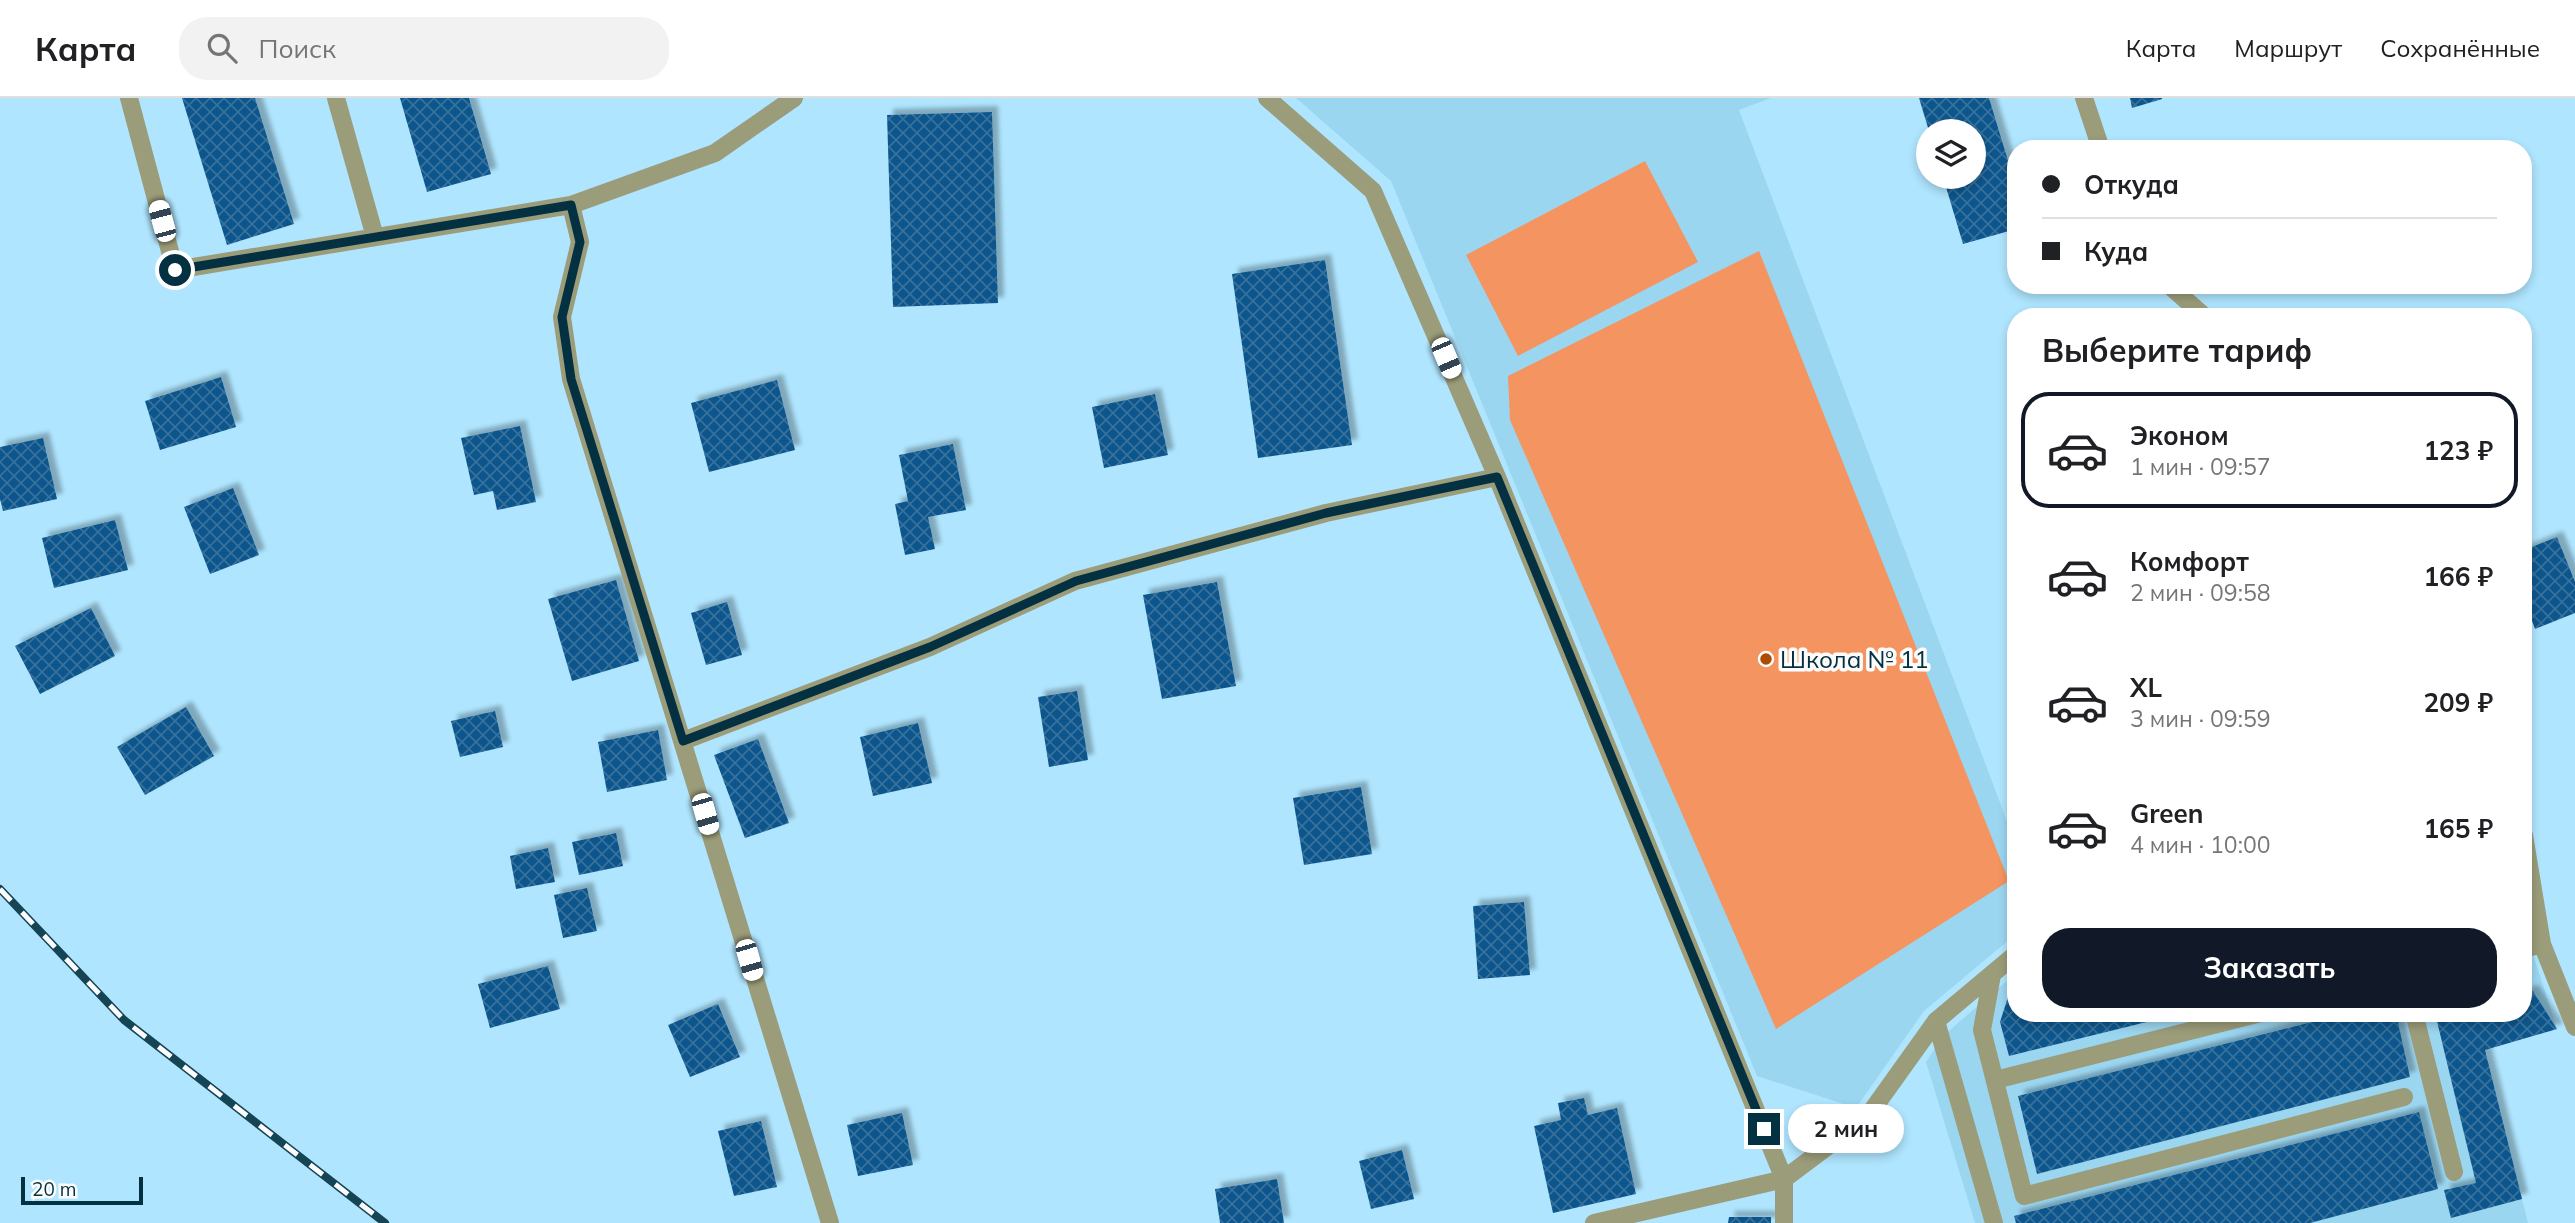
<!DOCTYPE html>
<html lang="ru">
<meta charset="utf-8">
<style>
body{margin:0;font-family:Mulish,sans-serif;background:#f2f2f2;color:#202124;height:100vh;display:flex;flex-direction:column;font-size:26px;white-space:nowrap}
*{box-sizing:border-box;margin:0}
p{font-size:23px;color:#757577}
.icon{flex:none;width:38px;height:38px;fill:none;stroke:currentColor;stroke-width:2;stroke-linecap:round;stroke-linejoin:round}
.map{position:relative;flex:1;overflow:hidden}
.sheet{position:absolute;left:2007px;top:210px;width:525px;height:714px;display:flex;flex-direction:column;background:#fff;border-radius:28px;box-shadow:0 4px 10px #0003}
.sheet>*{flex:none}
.guide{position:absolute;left:2007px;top:42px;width:525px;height:154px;border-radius:28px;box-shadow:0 4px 10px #0003;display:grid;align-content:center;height:154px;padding:0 35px;background:#fff}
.buttons{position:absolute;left:1916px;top:21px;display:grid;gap:14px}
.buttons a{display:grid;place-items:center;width:70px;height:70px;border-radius:50%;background:#fff;box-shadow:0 4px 10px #0003;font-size:35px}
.scale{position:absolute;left:21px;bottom:18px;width:122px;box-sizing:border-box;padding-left:7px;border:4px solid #033141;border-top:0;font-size:19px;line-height:24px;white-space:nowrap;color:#033141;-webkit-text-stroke:5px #fcfcfc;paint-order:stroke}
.end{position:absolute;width:32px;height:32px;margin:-16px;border:9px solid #033141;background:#fff;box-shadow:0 0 0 4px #fff}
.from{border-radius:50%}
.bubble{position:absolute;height:49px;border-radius:24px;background:#fff;box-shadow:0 4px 10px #0003;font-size:23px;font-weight:700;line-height:49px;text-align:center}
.car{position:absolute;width:21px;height:42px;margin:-21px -10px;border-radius:9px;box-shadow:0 0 5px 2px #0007;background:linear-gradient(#fff 24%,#345 0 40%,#fff 0 76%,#345 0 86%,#fff 0)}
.guide b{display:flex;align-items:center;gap:24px;height:66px;font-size:26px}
.guide b+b{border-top:2px solid #e0e0e0}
.guide i{width:18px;height:18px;background:#202124}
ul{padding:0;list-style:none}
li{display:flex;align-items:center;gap:21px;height:116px;margin:0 14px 10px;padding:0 21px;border:4px solid transparent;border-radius:28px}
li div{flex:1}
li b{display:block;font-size:26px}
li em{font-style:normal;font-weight:700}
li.active{border-color:#111827}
li>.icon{width:63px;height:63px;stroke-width:1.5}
h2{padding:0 35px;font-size:32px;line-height:84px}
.button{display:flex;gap:14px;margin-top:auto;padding:14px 35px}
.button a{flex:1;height:80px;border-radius:28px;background:#111827;color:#fff;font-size:28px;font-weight:700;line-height:80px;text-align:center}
header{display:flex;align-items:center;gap:42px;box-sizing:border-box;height:98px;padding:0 35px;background:#fff;border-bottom:2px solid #e0e0e0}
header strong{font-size:33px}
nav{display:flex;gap:38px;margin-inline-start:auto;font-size:24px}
.search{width:490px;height:63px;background:#f2f2f2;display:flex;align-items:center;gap:18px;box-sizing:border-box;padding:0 24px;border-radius:28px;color:#757577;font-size:26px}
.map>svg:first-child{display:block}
.built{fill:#9bd6f1}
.garden{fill:#f49461}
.building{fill:url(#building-cross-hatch);filter:url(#shadow)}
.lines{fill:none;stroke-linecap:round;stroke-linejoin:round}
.minor{stroke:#9b9c79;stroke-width:18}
.rail-casing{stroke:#154455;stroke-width:8}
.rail{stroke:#fcfcfc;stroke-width:5;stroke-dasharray:16;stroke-linecap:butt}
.route{stroke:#033141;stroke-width:9}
.poi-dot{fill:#ac4c03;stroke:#fcfcfc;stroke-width:2.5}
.labels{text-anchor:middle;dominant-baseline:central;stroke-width:7;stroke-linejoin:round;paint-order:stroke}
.poi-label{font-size:24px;fill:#033141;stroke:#fcfcfc;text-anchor:start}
</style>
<header>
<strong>Карта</strong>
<div class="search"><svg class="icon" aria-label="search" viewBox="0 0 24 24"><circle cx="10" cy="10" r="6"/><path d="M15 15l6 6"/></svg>Поиск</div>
<nav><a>Карта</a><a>Маршрут</a><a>Сохранённые</a></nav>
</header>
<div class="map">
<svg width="2575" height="1125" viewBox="0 0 2575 1125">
<defs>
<pattern id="building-cross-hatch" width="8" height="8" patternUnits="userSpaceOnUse" patternTransform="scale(1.75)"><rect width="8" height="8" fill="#0e568d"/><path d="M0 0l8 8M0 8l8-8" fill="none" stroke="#37719b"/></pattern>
<filter id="shadow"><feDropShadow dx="6" dy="-6" stdDeviation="2" flood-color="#0004"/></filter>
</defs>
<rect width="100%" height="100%" fill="#afe5fe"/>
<path class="built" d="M 1296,0 L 1771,0 L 1739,12 L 2016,747 L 2016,836 L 1924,913 L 1856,1010 L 1757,978 L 1391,83 Z
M 2524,807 L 2531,850 L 2557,931 L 2485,952 L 2528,1125 L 1975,1125 L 1926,964 L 1944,937 L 2016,875 L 2016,915 L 2524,915 Z"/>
<path class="garden" d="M 1645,63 L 1698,164 L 1518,258 L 1466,157 Z
M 1759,153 L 2009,783 L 1776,931 L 1510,322 L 1508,278 Z"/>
<path class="building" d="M 182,0 L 255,0 L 294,126 L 227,147 Z
M 400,0 L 469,0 L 491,76 L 427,94 Z
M 1919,0 L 1989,0 L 2016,89 L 2016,131 L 1963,146 L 1943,79 L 1974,79 L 1974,33 L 1929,33 Z
M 2130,0 L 2162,0 L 2162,1 L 2132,10 Z
M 992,14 L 998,205 L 893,209 L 887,17 Z
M 1325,162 L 1352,347 L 1258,360 L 1232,176 Z
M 221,279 L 236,329 L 160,352 L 145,303 Z
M 777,282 L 795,352 L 709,374 L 691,305 Z
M 1155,296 L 1168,357 L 1104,370 L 1092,309 Z
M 520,328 L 536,404 L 497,412 L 493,393 L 474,397 L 461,340 Z
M 43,340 L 57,401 L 3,413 L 0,401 L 0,349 Z
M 953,346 L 966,412 L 928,419 L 935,451 L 905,457 L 895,406 L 908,403 L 899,357 Z
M 233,390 L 259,457 L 210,476 L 184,409 Z
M 115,422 L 128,472 L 54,490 L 42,440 Z
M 2557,439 L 2575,484 L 2575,515 L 2535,531 L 2524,501 L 2524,452 Z
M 616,482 L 639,563 L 572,583 L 548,501 Z
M 1217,484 L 1236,588 L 1162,601 L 1143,497 Z
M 727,504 L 742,557 L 706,567 L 691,515 Z
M 91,510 L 115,558 L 40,596 L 15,548 Z
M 1077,593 L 1088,662 L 1049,669 L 1038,599 Z
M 186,609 L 214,658 L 145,697 L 117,649 Z
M 495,613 L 503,649 L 460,659 L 451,623 Z
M 918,625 L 932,685 L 873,698 L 860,639 Z
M 658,632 L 667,682 L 607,694 L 598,644 Z
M 758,641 L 789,725 L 745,740 L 714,657 Z
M 1361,689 L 1372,756 L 1304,767 L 1293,700 Z
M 616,735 L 623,768 L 579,777 L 572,744 Z
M 548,750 L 555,784 L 516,791 L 510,758 Z
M 587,790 L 597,833 L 563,840 L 554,797 Z
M 1524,804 L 1530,877 L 1478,881 L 1473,808 Z
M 548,868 L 560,911 L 490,930 L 478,886 Z
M 2016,874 L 2016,915 L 2179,916 L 2009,958 L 2000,924 Z
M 2533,893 L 2557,931 L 2485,952 L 2522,1101 L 2451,1120 L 2444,1092 L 2476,1085 L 2435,915 L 2524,915 L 2524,895 Z
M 718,906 L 740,959 L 690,979 L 668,927 Z
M 2348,915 L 2396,915 L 2410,979 L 2037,1076 L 2018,998 Z
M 1584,1000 L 1588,1017 L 1617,1010 L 1636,1096 L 1553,1115 L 1534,1028 L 1561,1022 L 1558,1005 Z
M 2419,1014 L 2438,1091 L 2310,1125 L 2016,1125 L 2014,1118 Z
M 902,1015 L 913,1067 L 858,1078 L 847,1027 Z
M 761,1023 L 777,1089 L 734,1098 L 718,1033 Z
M 1402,1052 L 1414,1101 L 1371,1111 L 1359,1063 Z
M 1277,1081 L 1284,1125 L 1220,1125 L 1215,1091 Z
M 1729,1119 L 1771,1119 L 1771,1125 L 1728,1125 Z"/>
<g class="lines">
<path class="minor" d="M 129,0 L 175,172 L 571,107 L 715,55 L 794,0
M 336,0 L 375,139
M 1267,0 L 1373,93 L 1497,379 L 1784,1081 L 1784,1125
M 2084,0 L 2101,51
M 571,107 L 580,144 L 562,219 L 571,281 L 830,1125
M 2169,187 L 2205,219
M 683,643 L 930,549 L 1075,483 L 1326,415 L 1497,379
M 2524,737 L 2542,846 L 2575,929
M 2524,851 L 2542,846
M 1992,877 L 1982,932 L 2024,1098 L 2404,999
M 2414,915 L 2454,1074
M 1936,923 L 1994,1125
M 1995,982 L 2261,915
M 1594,1125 L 1784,1081 L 1868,1018 L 1936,923 L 2016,856"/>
<g class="rail-casing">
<path id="rail" d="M 0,791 L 124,922 L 385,1125"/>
</g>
<use href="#rail" class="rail"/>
</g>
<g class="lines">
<path class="route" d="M 175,172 L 571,107 L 580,144 L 562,219 L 571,281 L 683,643 L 930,549 L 1076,483 L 1326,415 L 1497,379 L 1764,1031"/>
</g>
<circle class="poi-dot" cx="1766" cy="561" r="7"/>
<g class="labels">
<g class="poi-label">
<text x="1780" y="561">Школа № 11</text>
</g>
</g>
</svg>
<div class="buttons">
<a><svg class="icon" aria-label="layers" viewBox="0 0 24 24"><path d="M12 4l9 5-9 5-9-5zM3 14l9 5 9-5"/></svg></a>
</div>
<div class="scale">20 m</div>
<i class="end from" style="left:175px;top:172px"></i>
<i class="end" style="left:1764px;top:1031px"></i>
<div class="bubble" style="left:1788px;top:1006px;width:116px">2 мин</div>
<i class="car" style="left:162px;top:123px;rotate:345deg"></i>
<i class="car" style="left:1446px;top:260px;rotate:157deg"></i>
<i class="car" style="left:705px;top:716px;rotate:164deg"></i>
<i class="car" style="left:749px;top:862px;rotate:164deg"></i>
<div class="guide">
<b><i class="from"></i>Откуда</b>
<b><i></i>Куда</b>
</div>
<section class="sheet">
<h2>Выберите тариф</h2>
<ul>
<li class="active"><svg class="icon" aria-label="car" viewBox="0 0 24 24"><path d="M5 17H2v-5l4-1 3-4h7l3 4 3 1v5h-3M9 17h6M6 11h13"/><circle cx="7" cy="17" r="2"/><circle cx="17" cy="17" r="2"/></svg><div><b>Эконом</b><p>1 мин · 09:57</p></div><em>123 ₽</em></li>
<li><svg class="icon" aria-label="car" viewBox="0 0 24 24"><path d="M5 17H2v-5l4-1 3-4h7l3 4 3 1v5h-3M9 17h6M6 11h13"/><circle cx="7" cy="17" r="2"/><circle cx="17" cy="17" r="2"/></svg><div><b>Комфорт</b><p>2 мин · 09:58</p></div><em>166 ₽</em></li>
<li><svg class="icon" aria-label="car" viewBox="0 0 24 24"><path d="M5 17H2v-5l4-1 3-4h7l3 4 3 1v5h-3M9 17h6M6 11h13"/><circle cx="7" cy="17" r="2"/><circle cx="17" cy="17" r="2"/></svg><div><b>XL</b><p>3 мин · 09:59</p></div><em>209 ₽</em></li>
<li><svg class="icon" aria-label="car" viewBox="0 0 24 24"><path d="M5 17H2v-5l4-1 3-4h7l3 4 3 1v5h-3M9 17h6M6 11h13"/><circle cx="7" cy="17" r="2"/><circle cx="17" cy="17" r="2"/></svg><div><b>Green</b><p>4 мин · 10:00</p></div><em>165 ₽</em></li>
</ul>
<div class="button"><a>Заказать</a></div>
</section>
</div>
